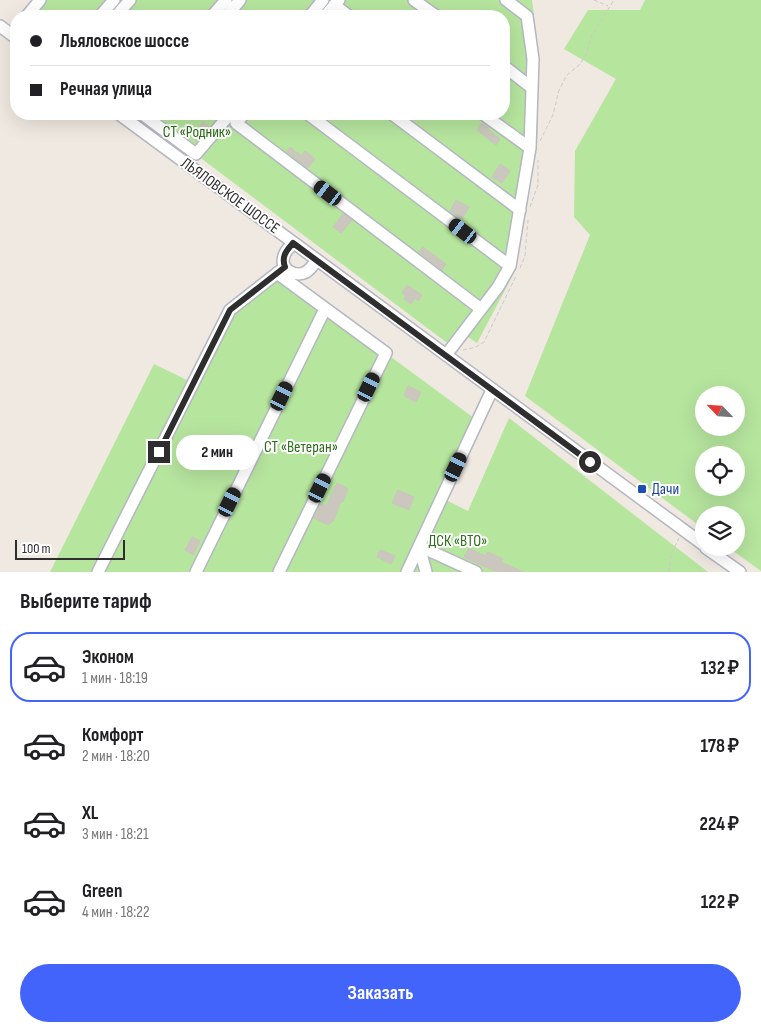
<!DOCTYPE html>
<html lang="ru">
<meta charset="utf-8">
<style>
body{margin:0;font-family:"Sofia Sans Condensed",sans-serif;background:#f2f2f2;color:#202124;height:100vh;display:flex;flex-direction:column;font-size:19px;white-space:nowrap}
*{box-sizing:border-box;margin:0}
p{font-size:16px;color:#757577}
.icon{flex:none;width:28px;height:28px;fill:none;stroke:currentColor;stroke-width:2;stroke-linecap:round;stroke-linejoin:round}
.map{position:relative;height:572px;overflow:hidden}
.details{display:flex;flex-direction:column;background:#fff;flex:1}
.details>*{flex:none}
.guide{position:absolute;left:10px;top:10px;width:500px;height:110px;border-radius:20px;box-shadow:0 5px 20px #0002;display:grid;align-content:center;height:110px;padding:0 20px;background:#fff}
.needle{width:32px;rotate:295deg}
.tools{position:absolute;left:695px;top:386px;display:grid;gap:10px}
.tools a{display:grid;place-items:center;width:50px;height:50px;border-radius:50%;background:#fff;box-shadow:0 5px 20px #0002;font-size:25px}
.scale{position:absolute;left:15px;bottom:12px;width:110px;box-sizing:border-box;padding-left:5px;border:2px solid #2e2e2e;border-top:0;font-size:14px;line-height:18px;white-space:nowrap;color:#2e2e2e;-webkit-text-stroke:4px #fff;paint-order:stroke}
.end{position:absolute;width:22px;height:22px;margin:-11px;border:6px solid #2e2e2e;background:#fff;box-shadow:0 0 0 2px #fff}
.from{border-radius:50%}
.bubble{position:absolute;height:35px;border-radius:18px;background:#fff;box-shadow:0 5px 20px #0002;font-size:16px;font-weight:700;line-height:35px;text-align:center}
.car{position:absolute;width:15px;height:30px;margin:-15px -8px;border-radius:6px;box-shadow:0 0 4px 1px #0007;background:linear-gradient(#222 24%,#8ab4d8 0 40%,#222 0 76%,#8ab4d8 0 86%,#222 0)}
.guide b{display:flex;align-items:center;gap:18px;height:48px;font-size:19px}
.guide b+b{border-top:1px solid #e0e0e0}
.guide i{width:12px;height:12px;background:#202124}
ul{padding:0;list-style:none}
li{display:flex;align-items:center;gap:15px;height:70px;margin:0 10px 8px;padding:0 10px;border:2px solid transparent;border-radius:20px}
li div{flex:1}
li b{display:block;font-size:19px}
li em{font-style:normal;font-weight:700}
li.active{border-color:#4264fb}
li>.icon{width:45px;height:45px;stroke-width:1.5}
h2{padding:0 20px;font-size:22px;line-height:60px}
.cta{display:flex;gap:10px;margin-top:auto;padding:10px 20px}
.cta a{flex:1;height:58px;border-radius:30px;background:#4264fb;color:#fff;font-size:20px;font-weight:700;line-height:58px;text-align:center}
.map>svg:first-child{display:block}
.green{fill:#b6e59e;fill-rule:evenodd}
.building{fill:#cbc7bf;stroke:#cbc5ba}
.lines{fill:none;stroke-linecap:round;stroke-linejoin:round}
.minor-casing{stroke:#b4b7c1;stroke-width:14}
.path{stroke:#c9c9c9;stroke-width:1;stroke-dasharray:4 2.5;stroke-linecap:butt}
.minor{stroke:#fff;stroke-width:11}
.route{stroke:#2e2e2e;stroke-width:6}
.transit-dot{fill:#1a4fb4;stroke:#fff;stroke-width:2}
.labels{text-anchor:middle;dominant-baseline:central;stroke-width:4;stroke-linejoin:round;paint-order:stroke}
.park-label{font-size:16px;fill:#2c6e1b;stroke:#fff}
.street-label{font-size:16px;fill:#2e2e2e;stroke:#fff}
.transit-label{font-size:16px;fill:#164399;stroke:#fff;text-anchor:start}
</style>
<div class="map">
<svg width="761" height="572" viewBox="0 0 761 572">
<rect width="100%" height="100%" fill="#efe9e1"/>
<path class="green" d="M 40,0 L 532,0 L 539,58 L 537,146 L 515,271 L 477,343 L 461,332 L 450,345 L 142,114 L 504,114 L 504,16 L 27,16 Z
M 645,0 L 761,0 L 761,571 L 729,548 L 736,548 L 736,515 L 704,515 L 704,529 L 525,396 L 590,235 L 574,217 L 575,151 L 616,79 L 564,49 L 588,10 L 640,10 ZM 704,395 L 736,395 L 736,428 L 704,428 ZM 704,455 L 736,455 L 736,488 L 704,488 Z
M 277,273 L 478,421 L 442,498 L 468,511 L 509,418 L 708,572 L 50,572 L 154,364 L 193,383 L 230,310 Z"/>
<path class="building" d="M 203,122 L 209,127 L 197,141 L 192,138 Z
M 482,123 L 489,128 L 488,130 L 500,139 L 496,145 L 477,130 Z
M 290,147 L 301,156 L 305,151 L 315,159 L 308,168 L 286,151 Z
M 500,164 L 510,171 L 502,183 L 492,177 Z
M 456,200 L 469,207 L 462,219 L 450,211 Z
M 343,214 L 352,220 L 341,233 L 333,227 Z
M 423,247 L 446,264 L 442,270 L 419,252 Z
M 407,285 L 422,295 L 418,301 L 415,298 L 411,304 L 404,299 L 406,296 L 402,293 Z
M 408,386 L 421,392 L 416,402 L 404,396 Z
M 337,483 L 348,489 L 343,502 L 341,501 L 334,520 L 328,525 L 314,518 L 321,504 L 326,506 Z
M 398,490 L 414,497 L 409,510 L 392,503 Z
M 192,537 L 200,541 L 193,555 L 185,550 Z
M 469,548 L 485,556 L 488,552 L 503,559 L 501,562 L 523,572 L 497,572 L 476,563 L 464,557 Z
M 380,550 L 395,556 L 391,564 L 377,557 Z"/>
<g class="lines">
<g class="minor-casing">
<path id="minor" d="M 414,0 L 436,16
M 334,5 L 349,16
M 27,16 L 40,0
M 100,16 L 114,0
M 116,16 L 130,0
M 212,16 L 226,0
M 227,16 L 240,0
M 310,16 L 323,0
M 325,16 L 339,0
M 0,26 L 16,38
M 504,66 L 532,88
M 119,114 L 704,545
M 147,114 L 145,116 L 196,154 L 230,114
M 244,114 L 236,123 L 481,309
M 308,114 L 510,266
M 392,114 L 520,210
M 483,114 L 530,148
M 293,243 C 290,247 285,251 284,256 C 279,269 295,278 306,272 C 311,269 314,264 317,260
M 277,273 L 386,353 L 279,572
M 446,355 L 498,287 L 510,266 L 530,148 L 533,59 L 527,16 L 506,0
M 419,546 L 476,572
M 419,546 L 426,572
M 706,548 L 740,572
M 98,572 L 230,310 L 285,267
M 196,572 L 325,309
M 407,572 L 492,390"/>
</g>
<path class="path" d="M 594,0 L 608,6
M 540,141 L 553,115 L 559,90 L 567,75 L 579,65 L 585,57 L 592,35 L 614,0
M 530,207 L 538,185 L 538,160
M 520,268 L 525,256 L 528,220
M 463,350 L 476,347 L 484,342 L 516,276
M 669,572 L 671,554 L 679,538"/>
<use href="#minor" class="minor"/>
</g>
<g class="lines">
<path class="route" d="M 159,452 L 230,310 L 285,267 C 281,256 287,250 293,243 L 590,462"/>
</g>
<rect class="transit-dot" x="637" y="484" width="10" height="10" rx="2.5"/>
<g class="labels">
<g class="park-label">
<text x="197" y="132">СТ «Родник»</text>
<text x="301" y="447">СТ «Ветеран»</text>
<text x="458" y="541">ДСК «ВТО»</text>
</g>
<g class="street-label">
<text transform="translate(230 196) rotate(36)">ЛЬЯЛОВСКОЕ ШОССЕ</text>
</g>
<g class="transit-label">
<text x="652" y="489">Дачи</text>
</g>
</g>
</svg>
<div class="tools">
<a><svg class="needle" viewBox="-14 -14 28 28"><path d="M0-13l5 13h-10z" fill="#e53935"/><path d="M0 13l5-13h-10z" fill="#757577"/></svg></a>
<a><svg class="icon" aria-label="locate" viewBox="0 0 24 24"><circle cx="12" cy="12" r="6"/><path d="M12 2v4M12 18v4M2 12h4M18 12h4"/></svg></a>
<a><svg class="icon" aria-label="layers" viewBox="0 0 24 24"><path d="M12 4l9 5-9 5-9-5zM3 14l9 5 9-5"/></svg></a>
</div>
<div class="scale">100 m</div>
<i class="end from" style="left:590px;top:462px"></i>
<i class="end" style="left:159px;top:452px"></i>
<div class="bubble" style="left:176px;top:435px;width:82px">2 мин</div>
<i class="car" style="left:328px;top:193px;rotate:307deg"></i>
<i class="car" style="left:463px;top:231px;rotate:307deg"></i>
<i class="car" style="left:369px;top:387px;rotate:26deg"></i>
<i class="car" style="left:282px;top:396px;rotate:26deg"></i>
<i class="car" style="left:456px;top:467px;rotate:25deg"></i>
<i class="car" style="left:320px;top:488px;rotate:26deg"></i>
<i class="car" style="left:230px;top:502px;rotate:26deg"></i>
<div class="guide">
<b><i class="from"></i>Льяловское шоссе</b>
<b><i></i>Речная улица</b>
</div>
</div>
<section class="details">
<h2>Выберите тариф</h2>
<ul>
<li class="active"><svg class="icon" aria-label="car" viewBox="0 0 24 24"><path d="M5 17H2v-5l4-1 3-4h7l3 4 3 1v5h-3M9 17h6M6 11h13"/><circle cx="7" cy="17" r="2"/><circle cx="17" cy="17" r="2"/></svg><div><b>Эконом</b><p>1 мин · 18:19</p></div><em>132 ₽</em></li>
<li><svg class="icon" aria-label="car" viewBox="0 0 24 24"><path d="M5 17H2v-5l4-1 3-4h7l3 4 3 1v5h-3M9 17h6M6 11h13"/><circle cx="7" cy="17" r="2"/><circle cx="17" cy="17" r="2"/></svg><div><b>Комфорт</b><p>2 мин · 18:20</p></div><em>178 ₽</em></li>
<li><svg class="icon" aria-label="car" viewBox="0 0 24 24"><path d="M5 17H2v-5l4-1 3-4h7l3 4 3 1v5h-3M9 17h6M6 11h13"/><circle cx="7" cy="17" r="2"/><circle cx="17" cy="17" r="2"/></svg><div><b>XL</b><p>3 мин · 18:21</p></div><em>224 ₽</em></li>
<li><svg class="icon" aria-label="car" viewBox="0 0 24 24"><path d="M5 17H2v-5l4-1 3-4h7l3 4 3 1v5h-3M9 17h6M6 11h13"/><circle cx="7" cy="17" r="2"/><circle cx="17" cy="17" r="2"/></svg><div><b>Green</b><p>4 мин · 18:22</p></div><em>122 ₽</em></li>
</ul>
<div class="cta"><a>Заказать</a></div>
</section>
